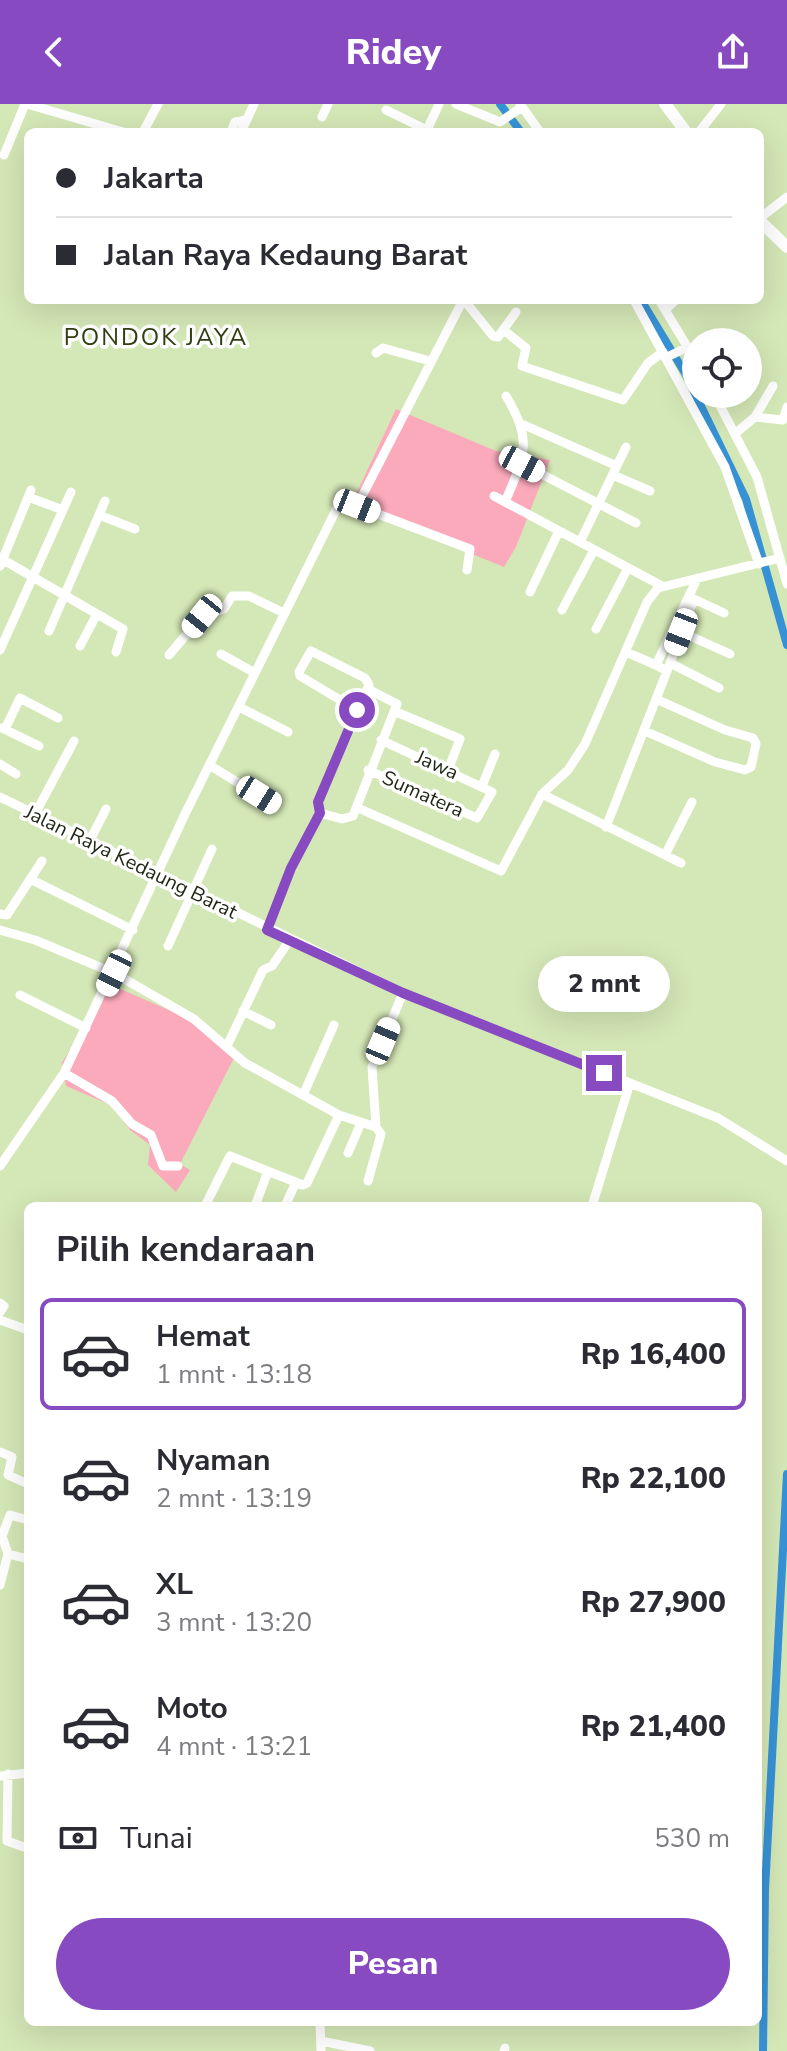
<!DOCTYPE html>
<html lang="id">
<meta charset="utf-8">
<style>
body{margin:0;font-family:"Nunito Sans",sans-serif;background:#f2f2f3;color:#2b2b33;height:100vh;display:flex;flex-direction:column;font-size:30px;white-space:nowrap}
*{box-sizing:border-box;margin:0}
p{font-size:26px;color:#7c7c81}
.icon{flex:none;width:44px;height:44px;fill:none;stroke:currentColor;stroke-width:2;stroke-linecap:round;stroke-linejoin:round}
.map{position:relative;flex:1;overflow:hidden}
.sheet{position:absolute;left:24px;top:1098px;width:738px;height:824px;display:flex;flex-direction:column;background:#fff;border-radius:12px;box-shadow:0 8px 32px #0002}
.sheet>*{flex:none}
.top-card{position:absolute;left:24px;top:24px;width:740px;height:176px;border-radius:12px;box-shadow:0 8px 32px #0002;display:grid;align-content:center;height:176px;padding:0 32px;background:#fff}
.fabs{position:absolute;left:682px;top:224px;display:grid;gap:16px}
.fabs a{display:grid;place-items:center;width:80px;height:80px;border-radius:50%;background:#fff;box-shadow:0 8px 32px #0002;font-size:40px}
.end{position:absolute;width:36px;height:36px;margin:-18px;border:10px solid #874ac0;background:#fff;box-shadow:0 0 0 4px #fff}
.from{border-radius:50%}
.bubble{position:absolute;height:56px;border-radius:28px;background:#fff;box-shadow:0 8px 32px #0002;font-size:26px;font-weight:800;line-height:56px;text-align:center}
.car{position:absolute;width:24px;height:48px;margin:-24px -12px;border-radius:10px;box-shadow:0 0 6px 2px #0007;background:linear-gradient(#fff 24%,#345 0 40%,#fff 0 76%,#345 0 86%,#fff 0)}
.top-card b{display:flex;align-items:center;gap:28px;height:76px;font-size:30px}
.top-card b+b{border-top:2px solid #e1e1e2}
.top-card i{width:20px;height:20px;background:#2b2b33}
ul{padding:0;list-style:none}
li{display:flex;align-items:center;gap:24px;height:112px;margin:0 16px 12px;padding:0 16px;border:4px solid transparent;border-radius:12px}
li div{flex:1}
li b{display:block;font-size:30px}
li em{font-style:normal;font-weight:800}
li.active{border-color:#874ac0}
li>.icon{width:72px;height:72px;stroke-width:1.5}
h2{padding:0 32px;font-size:36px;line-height:96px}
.pay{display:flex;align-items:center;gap:20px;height:88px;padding:0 32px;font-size:30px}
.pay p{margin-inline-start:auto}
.button{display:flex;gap:16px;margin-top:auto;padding:16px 32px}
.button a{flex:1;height:92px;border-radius:48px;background:#874ac0;color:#fff;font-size:32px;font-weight:800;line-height:92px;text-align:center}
header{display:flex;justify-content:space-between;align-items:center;height:104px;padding:0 32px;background:#874ac0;color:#fff;font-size:36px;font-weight:800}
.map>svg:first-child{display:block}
.green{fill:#fbaabc}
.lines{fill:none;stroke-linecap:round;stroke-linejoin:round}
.canal{stroke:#3792d5;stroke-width:8}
.minor{stroke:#fff;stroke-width:9}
.major{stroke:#fff;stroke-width:12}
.route{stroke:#874ac0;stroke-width:10}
.labels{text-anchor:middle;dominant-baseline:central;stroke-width:7;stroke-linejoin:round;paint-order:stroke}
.street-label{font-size:20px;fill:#1f2513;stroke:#fff}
.quarter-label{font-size:24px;letter-spacing:2px;fill:#303e12;stroke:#fff}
</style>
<header><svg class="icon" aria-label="back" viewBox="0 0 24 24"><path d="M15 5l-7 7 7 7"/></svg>Ridey<svg class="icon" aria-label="share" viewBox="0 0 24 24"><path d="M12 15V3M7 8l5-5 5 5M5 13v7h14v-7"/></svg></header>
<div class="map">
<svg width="787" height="1947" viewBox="0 0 787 1947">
<rect width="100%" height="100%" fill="#d4e7b6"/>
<path class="green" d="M 396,305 L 496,347 L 550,356 L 516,443 L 504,463 L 351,401 Z
M 109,880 L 196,918 L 234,954 L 180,1060 L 190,1066 L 176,1088 L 148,1061 L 150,1041 L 130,1026 L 113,1002 L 66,982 L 62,959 Z"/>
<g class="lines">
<path class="canal" d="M 500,0 L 521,28
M 641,196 L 685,269 L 746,395 L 787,541
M 763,1947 L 765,1786 L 787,1370"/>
<path class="minor" d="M 27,0 L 123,28
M 456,0 L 500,18 L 522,3
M 520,0 L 540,28
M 386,6 L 427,26
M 322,13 L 328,0
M 143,28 L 158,0
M 231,28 L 235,18 L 247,16
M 241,28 L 254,0
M 426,28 L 439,0
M 699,28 L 721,0
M 4,51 L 25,0
M 760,114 L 787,93
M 464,196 L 493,232 L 498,233 L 516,208
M 634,196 L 725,363 L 759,460
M 659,196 L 696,257
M 665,206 L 676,196
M 505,227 L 526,244 L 522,262 L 623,296 L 648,259 L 663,248
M 376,249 L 383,244 L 430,257
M 667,253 L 688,243
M 714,290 L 757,373 L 787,480
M 755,313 L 783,316 L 787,303
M 524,321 L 617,362
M 737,328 L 755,313 L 773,282
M 522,360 L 636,419
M 613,371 L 650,387
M 494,392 L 662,482
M 28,393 L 63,406
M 505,398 C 525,351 533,337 506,292
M 357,402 L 470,445 L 467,466
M 99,411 L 135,425
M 580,438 L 626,343
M 0,454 L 123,525 L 116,548
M 0,462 L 31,386
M 530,488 L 559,427
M 694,495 L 724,509
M 562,506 L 594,446
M 596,525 L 628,464
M 49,527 L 105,397
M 681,528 L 730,550
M 80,542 L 97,510
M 0,546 L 71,388
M 626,548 L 656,561
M 221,550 L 255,569
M 169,551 L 202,512 L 224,505 L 232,492 L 249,492 L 284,509
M 670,559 L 719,584
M 667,567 L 694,495
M 239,603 L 288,628
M 394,607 L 460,635 L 448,666
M 2,624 L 39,642
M 5,625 L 20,594 L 58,614
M 645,627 L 715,658 L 745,666 L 751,663 L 756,640 L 753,634 L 725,626 L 656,595
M 0,660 L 16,670
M 209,661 L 273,700
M 368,666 L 477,714 L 492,688 L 381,636
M 482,682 L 495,650
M 542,690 L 681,759
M 0,693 L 403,889 L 718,1014 L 787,1057
M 358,704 L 501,767 L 542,690 L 568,666 L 585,640 L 647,498 L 658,484 L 780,454
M 320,709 L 342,715 L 353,712 L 397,600 L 368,585
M 35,710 L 74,637
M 606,723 L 667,567 L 656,561 L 697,475
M 90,736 L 106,705
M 665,751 L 692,698
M 30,775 L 133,826
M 0,810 L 7,811 L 42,757
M 0,826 L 35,836 L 114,869 L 194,915 L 245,959 L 339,1011 L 376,1023
M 267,826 L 291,764 L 320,709 L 318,698 L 369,581 L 365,574 L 311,547 L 299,568 L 300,572 L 357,606
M 168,842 L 212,745
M 20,891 L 86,924
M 243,907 L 271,921
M 227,942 L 263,866 L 272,862 L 289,837
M 64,969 L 112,997 L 132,1020 L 151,1031 L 163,1062 L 178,1062
M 304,989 L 334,921
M 348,1049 L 361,1019
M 0,1062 L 64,969 L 186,708 L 338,402 L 357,402 L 463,196
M 368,1077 L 381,1030 L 376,1023 L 372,963 L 403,889
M 205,1102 L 230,1052 L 303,1081 L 307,1079 L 339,1011
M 255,1102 L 268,1067
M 285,1102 L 296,1078
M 592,1102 L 630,979
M 0,1199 L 4,1202 L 0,1208
M 0,1216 L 28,1226
M 0,1348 L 12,1353 L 8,1371 L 28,1380
M 8,1450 L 28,1455
M 0,1481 L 8,1450 L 2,1432 L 10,1411 L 28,1416
M 8,1670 L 7,1737 L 24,1743
M 0,1672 L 28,1669
M 320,1918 L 321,1947
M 321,1937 L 370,1947
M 504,1947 L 505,1944"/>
<path class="major" d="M 665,0 L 686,28
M 760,117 L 787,143"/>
</g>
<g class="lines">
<path class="route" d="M 357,606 L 318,698 L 320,709 L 291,764 L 267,826 L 403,889 L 604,969"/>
</g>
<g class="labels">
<g class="street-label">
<text transform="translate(437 661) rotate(24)">Jawa</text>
<text transform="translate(423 690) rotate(24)">Sumatera</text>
<text transform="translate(131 758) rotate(26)">Jalan Raya Kedaung Barat</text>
</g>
<g class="quarter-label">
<text x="156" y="233">PONDOK JAYA</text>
</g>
</g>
</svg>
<div class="fabs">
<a><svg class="icon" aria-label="locate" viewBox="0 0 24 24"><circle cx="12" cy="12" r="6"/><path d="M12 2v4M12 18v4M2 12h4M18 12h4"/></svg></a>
</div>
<i class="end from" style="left:357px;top:606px"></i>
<i class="end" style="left:604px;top:969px"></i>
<div class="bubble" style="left:538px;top:852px;width:132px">2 mnt</div>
<i class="car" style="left:522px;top:360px;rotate:118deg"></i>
<i class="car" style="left:357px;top:402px;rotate:112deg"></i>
<i class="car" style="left:202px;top:512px;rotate:219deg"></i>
<i class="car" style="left:681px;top:528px;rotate:201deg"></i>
<i class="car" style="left:259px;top:691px;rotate:122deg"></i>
<i class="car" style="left:114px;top:869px;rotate:206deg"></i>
<i class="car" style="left:383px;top:937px;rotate:23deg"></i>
<div class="top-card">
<b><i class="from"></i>Jakarta</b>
<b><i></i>Jalan Raya Kedaung Barat</b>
</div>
<section class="sheet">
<h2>Pilih kendaraan</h2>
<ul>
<li class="active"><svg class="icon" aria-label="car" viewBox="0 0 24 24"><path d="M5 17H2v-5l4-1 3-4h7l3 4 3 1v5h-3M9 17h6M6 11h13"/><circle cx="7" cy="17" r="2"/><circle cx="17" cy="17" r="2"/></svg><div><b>Hemat</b><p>1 mnt · 13:18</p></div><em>Rp 16,400</em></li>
<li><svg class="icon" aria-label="car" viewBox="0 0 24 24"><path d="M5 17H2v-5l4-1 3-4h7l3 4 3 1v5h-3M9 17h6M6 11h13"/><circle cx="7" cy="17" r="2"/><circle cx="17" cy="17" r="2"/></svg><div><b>Nyaman</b><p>2 mnt · 13:19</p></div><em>Rp 22,100</em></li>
<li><svg class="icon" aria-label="car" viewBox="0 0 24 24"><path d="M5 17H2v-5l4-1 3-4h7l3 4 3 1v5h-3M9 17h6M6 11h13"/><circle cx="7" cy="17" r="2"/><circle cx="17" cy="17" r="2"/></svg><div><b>XL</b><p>3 mnt · 13:20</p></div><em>Rp 27,900</em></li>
<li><svg class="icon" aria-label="car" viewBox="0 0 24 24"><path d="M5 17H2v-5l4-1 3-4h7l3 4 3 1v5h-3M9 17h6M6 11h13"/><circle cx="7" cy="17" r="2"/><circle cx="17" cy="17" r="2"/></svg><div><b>Moto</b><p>4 mnt · 13:21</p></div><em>Rp 21,400</em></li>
</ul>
<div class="pay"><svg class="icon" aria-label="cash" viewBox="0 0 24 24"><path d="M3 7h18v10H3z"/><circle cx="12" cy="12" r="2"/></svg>Tunai<p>530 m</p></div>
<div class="button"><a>Pesan</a></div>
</section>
</div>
